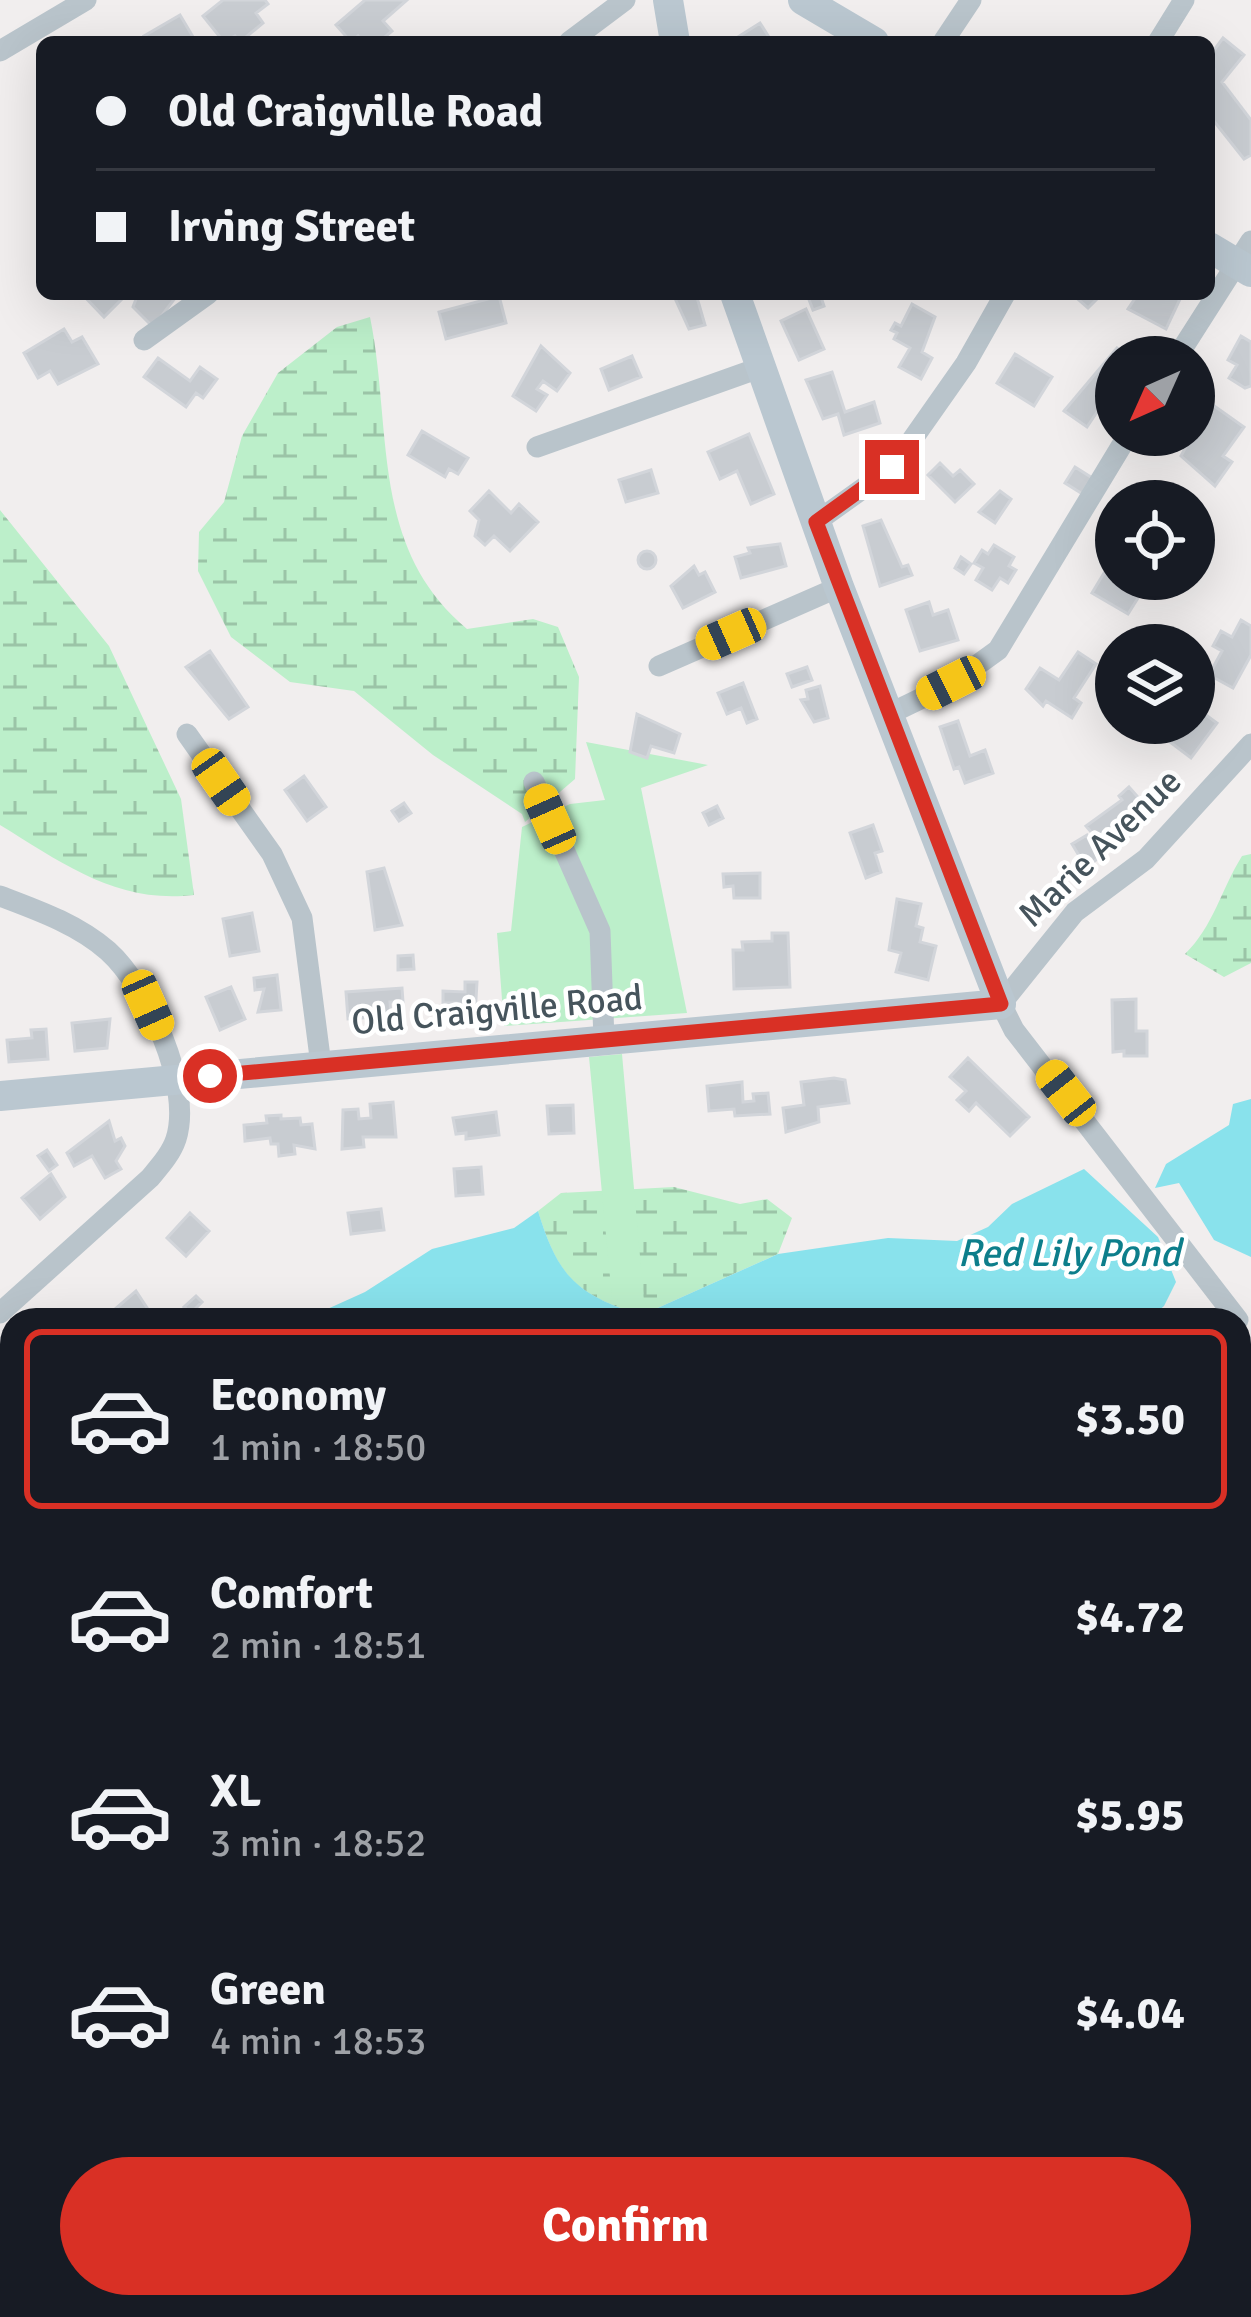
<!DOCTYPE html>
<meta charset="utf-8">
<style>
body{margin:0;font-family:Signika,sans-serif;background:#20242c;color:#f1f3f6;height:100vh;display:flex;flex-direction:column;font-size:45px;white-space:nowrap}
*{box-sizing:border-box;margin:0}
p{font-size:39px;color:#9ea1a6}
.icon{flex:none;width:66px;height:66px;fill:none;stroke:currentColor;stroke-width:2;stroke-linecap:round;stroke-linejoin:round}
.map{position:relative;flex:1;overflow:hidden}
.details{position:absolute;left:0px;top:1308px;width:1251px;height:1011px;display:flex;flex-direction:column;background:#171b24;border-radius:36px 36px 0 0;box-shadow:0 12px 48px #0002}
.details>*{flex:none}
.hud{position:absolute;left:36px;top:36px;width:1179px;height:264px;border-radius:18px;box-shadow:0 12px 48px #0002;display:grid;align-content:center;height:264px;padding:0 60px;background:#171b24}
.needle{width:78px;rotate:225deg}
.tools{position:absolute;left:1095px;top:336px;display:grid;gap:24px}
.tools a{display:grid;place-items:center;width:120px;height:120px;border-radius:50%;background:#171b24;box-shadow:0 12px 48px #0002;font-size:60px}
.end{position:absolute;width:54px;height:54px;margin:-27px;border:15px solid #d93025;background:#fff;box-shadow:0 0 0 6px #fff}
.from{border-radius:50%}
.car{position:absolute;width:36px;height:72px;margin:-36px -18px;border-radius:15px;box-shadow:0 0 9px 3px #0007;background:linear-gradient(#f5c518 24%,#345 0 40%,#f5c518 0 76%,#345 0 86%,#f5c518 0)}
.hud b{display:flex;align-items:center;gap:42px;height:114px;font-size:45px}
.hud b+b{border-top:3px solid #363941}
.hud i{width:30px;height:30px;background:#f1f3f6}
ul{padding:21px 0 0;list-style:none}
li{display:flex;align-items:center;gap:36px;height:180px;margin:0 24px 18px;padding:0 36px;border:6px solid transparent;border-radius:18px}
li div{flex:1}
li b{display:block;font-size:45px}
li em{font-style:normal;font-weight:700}
li.selected{border-color:#d93025}
li>.icon{width:108px;height:108px;stroke-width:1.5}
.cta{display:flex;gap:24px;margin-top:auto;padding:24px 60px}
.cta a{flex:1;height:138px;border-radius:72px;background:#d93025;color:#fff;font-size:48px;font-weight:700;line-height:138px;text-align:center}
.map>svg:first-child{display:block}
.wetland{fill:url(#wetland-marsh)}
.park{fill:#bcefca}
.water{fill:#89e2ec}
.building{fill:#c8ccd1;stroke:#d2d5da;stroke-width:3}
.lines{fill:none;stroke-linecap:round;stroke-linejoin:round}
.street{stroke:#b9c4cb;stroke-width:21}
.secondary{stroke:#bac7d0;stroke-width:30}
.route{stroke:#d93025;stroke-width:15}
.labels{text-anchor:middle;dominant-baseline:central;stroke-width:9;stroke-linejoin:round;paint-order:stroke}
.street-label{font-size:36px;fill:#46545c;stroke:#fff}
.water-label{font-size:39px;font-style:italic;fill:#0d7e8b;stroke:#fff}
</style>
<div class="map">
<svg width="1251" height="2317" viewBox="0 0 1251 2317">
<defs>
<pattern id="wetland-marsh" width="20" height="14" patternUnits="userSpaceOnUse" patternTransform="scale(3)"><rect width="20" height="14" fill="#bcefca"/><path d="M1 5h8M5 5V1M11 12h8M15 12V8" fill="none" stroke="#9bc4a7"/></pattern>
</defs>
<rect width="100%" height="100%" fill="#f1eeee"/>
<path class="wetland" d="M 370,317 C 393,430 369,547 467,629 L 533,619 L 558,627 L 579,677 L 575,779 L 525,822 L 522,814 L 433,755 L 354,691 L 290,682 L 231,637 L 198,571 L 199,532 L 224,502 L 242,436 L 278,373 L 337,327 Z
M 0,510 L 109,646 L 181,799 L 194,895 C 117,904 64,864 0,825 Z
M 1251,854 L 1251,963 L 1224,977 L 1185,954 C 1213,927 1221,890 1242,856 Z
M 674,1187 L 740,1204 L 767,1199 L 792,1218 L 778,1254 L 642,1315 C 576,1295 558,1277 538,1211 L 561,1193 Z
M 0,1499 L 12,1499 L 12,1548 L 0,1588 Z
M 12,1662 L 12,1790 L 0,1789 L 0,1665 Z
M 1245,1869 L 1251,1871 L 1251,2317 L 1175,2317 L 1166,2307 L 1239,2307 L 1239,1872 Z"/>
<path class="park" d="M 586,742 L 708,765 L 641,788 L 687,1013 L 504,1026 L 497,933 L 511,931 L 522,827 L 570,804 L 605,800 Z
M 622,1054 L 644,1301 L 648,1308 L 612,1298 L 589,1057 Z"/>
<path class="water" d="M 1251,1099 L 1251,1257 L 1214,1240 L 1179,1183 L 1155,1188 L 1166,1164 L 1229,1125 L 1233,1104 Z
M 1084,1169 L 1158,1237 L 1176,1282 L 1164,1306 L 1148,1320 L 303,1320 L 365,1292 L 432,1249 L 514,1228 L 538,1211 C 558,1276 576,1295 642,1315 L 778,1254 L 888,1238 L 957,1241 L 988,1227 L 1012,1204 Z
M 12,1548 L 12,1662 L 0,1665 L 0,1588 Z"/>
<path class="building" d="M 223,0 L 265,0 L 268,4 L 256,13 L 263,23 L 240,42 L 235,36 L 224,42 L 203,16 Z
M 365,0 L 407,0 L 383,21 L 392,31 L 379,42 L 363,42 L 358,36 L 351,42 L 336,25 Z
M 180,15 L 196,42 L 148,42 L 144,36 Z
M 760,23 L 772,42 L 730,42 Z
M 1223,38 L 1244,55 L 1222,82 L 1251,120 L 1251,155 L 1244,159 L 1209,115 L 1209,76 L 1214,69 L 1209,57 Z
M 82,294 L 117,294 L 122,299 L 104,317 Z
M 138,294 L 173,294 L 176,297 L 153,327 L 133,307 Z
M 673,294 L 696,294 L 705,325 L 689,329 Z
M 820,294 L 824,306 L 813,310 L 808,297 Z
M 1072,294 L 1102,294 L 1088,308 Z
M 1138,294 L 1172,294 L 1180,299 L 1166,329 L 1128,309 Z
M 499,296 L 506,323 L 446,339 L 439,312 Z
M 912,304 L 935,317 L 922,352 L 932,358 L 921,379 L 899,367 L 910,348 L 894,339 L 897,333 L 891,330 L 895,323 L 901,326 Z
M 806,309 L 824,349 L 799,360 L 781,321 Z
M 64,329 L 72,342 L 82,337 L 98,364 L 58,384 L 50,371 L 38,378 L 24,353 Z
M 1241,336 L 1251,342 L 1251,386 L 1245,388 L 1229,378 L 1237,365 L 1228,360 Z
M 541,346 L 570,373 L 557,391 L 543,381 L 537,389 L 547,395 L 536,411 L 513,396 Z
M 1117,348 L 1131,357 L 1116,357 L 1113,388 L 1087,427 L 1064,411 Z
M 1015,354 L 1052,377 L 1034,406 L 997,383 Z
M 632,356 L 641,377 L 609,390 L 601,369 Z
M 158,358 L 190,381 L 200,367 L 217,379 L 203,398 L 196,393 L 186,407 L 144,377 Z
M 832,372 L 845,412 L 874,402 L 880,423 L 844,435 L 838,414 L 823,419 L 806,380 Z
M 1210,403 L 1244,427 L 1223,456 L 1232,462 L 1215,486 L 1181,456 Z
M 422,431 L 468,458 L 458,474 L 449,469 L 445,477 L 408,455 Z
M 749,434 L 774,494 L 751,504 L 737,471 L 720,479 L 708,452 Z
M 940,463 L 953,476 L 960,470 L 974,484 L 955,502 L 928,475 Z
M 1075,467 L 1094,479 L 1084,495 L 1065,483 Z
M 651,470 L 658,493 L 626,502 L 619,480 Z
M 489,491 L 511,513 L 519,504 L 538,522 L 510,551 L 494,536 L 485,545 L 475,536 L 479,520 L 470,511 Z
M 1000,491 L 1011,499 L 995,523 L 979,512 Z
M 1164,491 L 1180,501 L 1148,501 L 1152,493 L 1160,498 Z
M 881,520 L 902,567 L 908,565 L 912,575 L 880,586 L 863,526 Z
M 780,544 L 786,566 L 741,578 L 735,557 L 750,553 L 748,548 Z
M 994,545 L 1014,557 L 1009,566 L 1016,570 L 1008,583 L 1000,578 L 992,590 L 976,580 L 983,568 L 974,563 L 982,550 L 988,554 Z
M638 560a9 9 0 1 1 18 0a9 9 0 1 1-18 0Z
M 961,557 L 971,564 L 964,574 L 955,568 Z
M 694,566 L 699,575 L 705,572 L 715,592 L 683,608 L 671,586 Z
M 1107,568 L 1116,579 L 1143,590 L 1128,614 L 1092,593 Z
M 929,602 L 933,615 L 948,610 L 958,640 L 920,651 L 906,610 Z
M 1241,620 L 1251,626 L 1251,655 L 1233,688 L 1209,675 L 1222,651 L 1213,646 L 1221,631 L 1232,637 Z
M 210,651 L 248,707 L 229,719 L 186,667 Z
M 1078,652 L 1096,664 L 1074,698 L 1081,703 L 1072,718 L 1046,701 L 1043,706 L 1026,689 L 1040,668 L 1059,680 Z
M 807,667 L 812,680 L 792,687 L 787,674 Z
M 743,683 L 757,719 L 747,723 L 741,708 L 727,714 L 718,693 Z
M 820,686 L 828,718 L 814,722 L 801,700 L 808,699 L 806,690 Z
M 1195,707 L 1217,723 L 1191,758 L 1170,742 L 1178,725 L 1194,723 Z
M 637,714 L 680,734 L 674,753 L 651,746 L 647,758 L 630,752 Z
M 958,721 L 970,756 L 985,750 L 993,773 L 965,783 L 959,767 L 954,769 L 940,727 Z
M 304,776 L 326,807 L 307,821 L 285,790 Z
M 1129,787 L 1144,804 L 1127,818 L 1138,830 L 1086,867 L 1072,844 L 1087,835 L 1092,844 L 1098,840 L 1086,826 L 1122,800 L 1119,796 Z
M 404,803 L 411,813 L 399,821 L 392,811 Z
M 717,806 L 723,818 L 709,825 L 703,813 Z
M 873,825 L 882,851 L 875,853 L 881,872 L 866,878 L 850,833 Z
M 384,868 L 402,925 L 375,930 L 367,872 Z
M 760,873 L 760,898 L 734,898 L 733,886 L 724,887 L 723,874 Z
M 897,899 L 921,904 L 916,926 L 923,928 L 920,942 L 936,946 L 928,980 L 896,972 L 901,953 L 889,950 Z
M 252,913 L 259,951 L 230,956 L 223,919 Z
M 772,933 L 788,933 L 790,987 L 734,989 L 733,950 L 743,950 L 742,942 L 772,941 Z
M 413,955 L 414,969 L 398,970 L 398,956 Z
M 277,975 L 281,1010 L 258,1012 L 264,989 L 255,990 L 254,978 Z
M 465,982 L 477,982 L 475,1016 L 455,1015 L 456,1003 L 443,1003 L 443,991 L 465,992 Z
M 231,987 L 245,1019 L 220,1030 L 206,997 Z
M 402,988 L 403,1002 L 390,1002 L 391,1016 L 348,1019 L 346,992 Z
M 1136,999 L 1136,1031 L 1147,1031 L 1147,1056 L 1124,1056 L 1124,1051 L 1113,1052 L 1112,1000 Z
M 110,1019 L 107,1048 L 75,1051 L 72,1023 Z
M 46,1029 L 48,1059 L 9,1062 L 7,1040 L 32,1038 L 31,1030 Z
M 968,1058 L 1029,1117 L 1010,1136 L 976,1103 L 969,1111 L 957,1100 L 966,1091 L 950,1077 Z
M 834,1078 L 845,1080 L 849,1103 L 818,1107 L 819,1122 L 786,1132 L 783,1108 L 804,1105 L 801,1082 Z
M 742,1082 L 743,1102 L 754,1101 L 753,1094 L 768,1093 L 770,1114 L 735,1116 L 734,1109 L 709,1111 L 707,1086 Z
M 393,1102 L 396,1137 L 363,1137 L 364,1147 L 342,1149 L 343,1110 L 358,1109 L 359,1119 L 371,1118 L 370,1104 Z
M 573,1105 L 574,1133 L 549,1134 L 547,1106 Z
M 496,1112 L 499,1135 L 466,1139 L 466,1133 L 456,1134 L 453,1118 Z
M 281,1115 L 281,1119 L 300,1118 L 301,1125 L 312,1124 L 315,1149 L 294,1145 L 295,1154 L 279,1156 L 278,1144 L 271,1144 L 270,1138 L 245,1141 L 244,1125 L 267,1123 L 266,1116 Z
M 109,1121 L 115,1141 L 121,1138 L 125,1146 L 116,1161 L 121,1169 L 105,1178 L 92,1156 L 74,1166 L 67,1153 Z
M 47,1150 L 57,1165 L 49,1171 L 38,1156 Z
M 481,1167 L 483,1194 L 456,1196 L 454,1169 Z
M 51,1174 L 65,1197 L 40,1219 L 22,1198 Z
M 381,1209 L 384,1230 L 351,1234 L 348,1213 Z
M 190,1213 L 209,1231 L 186,1256 L 167,1238 Z
M 136,1291 L 155,1320 L 110,1320 L 107,1316 Z
M 196,1296 L 202,1302 L 191,1313 L 184,1307 Z
M 1251,1508 L 1251,1558 L 1244,1560 L 1239,1511 Z
M 1239,1590 L 1249,1628 L 1239,1630 Z
M 0,1950 L 12,1962 L 12,1979 L 0,1991 Z
M 218,2307 L 274,2307 L 286,2317 L 248,2317 L 238,2310 L 231,2317 Z
M 562,2307 L 590,2307 L 596,2310 L 592,2317 L 560,2317 Z
M 984,2307 L 1040,2307 L 1041,2316 L 995,2317 L 985,2315 Z"/>
<g class="lines">
<path class="street" d="M 569,42 L 625,0
M 943,42 L 971,0
M 1158,42 L 1184,0
M 0,51 L 86,0
M 144,340 L 208,294
M 1177,357 L 1251,241
M 537,447 L 759,368
M 816,522 L 893,467 L 966,363 L 1005,294
M 659,666 L 839,587
M 887,715 L 951,684 L 998,650 L 1128,435
M 187,734 L 272,854 L 302,918 L 321,1065
M 534,782 L 600,931 L 604,1040
M 0,896 C 37,910 77,924 108,951 C 147,986 193,1086 176,1139 C 171,1154 160,1166 150,1178 L 0,1313
M 1238,1320 L 1014,1030 L 1001,1004 L 1075,912 L 1146,859 L 1251,744
M 1239,1368 L 1251,1370
M 1239,1489 L 1251,1486
M 1239,1650 L 1251,1647
M 1239,1713 L 1251,1713
M 0,1828 L 12,1831
M 0,1854 L 12,1852
M 0,2264 L 12,2257
M 0,2303 L 14,2310 L 55,2307
M 96,2307 L 113,2317
M 792,2307 L 795,2317
M 743,2317 L 745,2307"/>
<path class="secondary" d="M 668,0 L 675,42
M 803,0 L 874,42
M 1209,247 L 1251,272
M 0,1096 L 1001,1004 L 839,587 L 735,294"/>
</g>
<g class="lines">
<path class="route" d="M 210,1076 L 1001,1004 L 816,522 L 892,467"/>
</g>
<g class="labels">
<g class="street-label">
<text transform="translate(1100 848) rotate(-44)">Marie Avenue</text>
<text transform="translate(497 1010) rotate(-5)">Old Craigville Road</text>
</g>
<g class="water-label">
<text x="1069" y="1253">Red Lily Pond</text>
</g>
</g>
</svg>
<div class="tools">
<a><svg class="needle" viewBox="-14 -14 28 28"><path d="M0-13l5 13h-10z" fill="#e53935"/><path d="M0 13l5-13h-10z" fill="#9ea1a6"/></svg></a>
<a><svg class="icon" aria-label="locate" viewBox="0 0 24 24"><circle cx="12" cy="12" r="6"/><path d="M12 2v4M12 18v4M2 12h4M18 12h4"/></svg></a>
<a><svg class="icon" aria-label="layers" viewBox="0 0 24 24"><path d="M12 4l9 5-9 5-9-5zM3 14l9 5 9-5"/></svg></a>
</div>
<i class="end from" style="left:210px;top:1076px"></i>
<i class="end" style="left:892px;top:467px"></i>
<i class="car" style="left:731px;top:634px;rotate:246deg"></i>
<i class="car" style="left:951px;top:683px;rotate:243deg"></i>
<i class="car" style="left:221px;top:782px;rotate:145deg"></i>
<i class="car" style="left:550px;top:819px;rotate:336deg"></i>
<i class="car" style="left:148px;top:1005px;rotate:156deg"></i>
<i class="car" style="left:1066px;top:1093px;rotate:322deg"></i>
<div class="hud">
<b><i class="from"></i>Old Craigville Road</b>
<b><i></i>Irving Street</b>
</div>
<section class="details">
<ul>
<li class="selected"><svg class="icon" aria-label="car" viewBox="0 0 24 24"><path d="M5 17H2v-5l4-1 3-4h7l3 4 3 1v5h-3M9 17h6M6 11h13"/><circle cx="7" cy="17" r="2"/><circle cx="17" cy="17" r="2"/></svg><div><b>Economy</b><p>1 min · 18:50</p></div><em>$3.50</em></li>
<li><svg class="icon" aria-label="car" viewBox="0 0 24 24"><path d="M5 17H2v-5l4-1 3-4h7l3 4 3 1v5h-3M9 17h6M6 11h13"/><circle cx="7" cy="17" r="2"/><circle cx="17" cy="17" r="2"/></svg><div><b>Comfort</b><p>2 min · 18:51</p></div><em>$4.72</em></li>
<li><svg class="icon" aria-label="car" viewBox="0 0 24 24"><path d="M5 17H2v-5l4-1 3-4h7l3 4 3 1v5h-3M9 17h6M6 11h13"/><circle cx="7" cy="17" r="2"/><circle cx="17" cy="17" r="2"/></svg><div><b>XL</b><p>3 min · 18:52</p></div><em>$5.95</em></li>
<li><svg class="icon" aria-label="car" viewBox="0 0 24 24"><path d="M5 17H2v-5l4-1 3-4h7l3 4 3 1v5h-3M9 17h6M6 11h13"/><circle cx="7" cy="17" r="2"/><circle cx="17" cy="17" r="2"/></svg><div><b>Green</b><p>4 min · 18:53</p></div><em>$4.04</em></li>
</ul>
<div class="cta"><a>Confirm</a></div>
</section>
</div>
